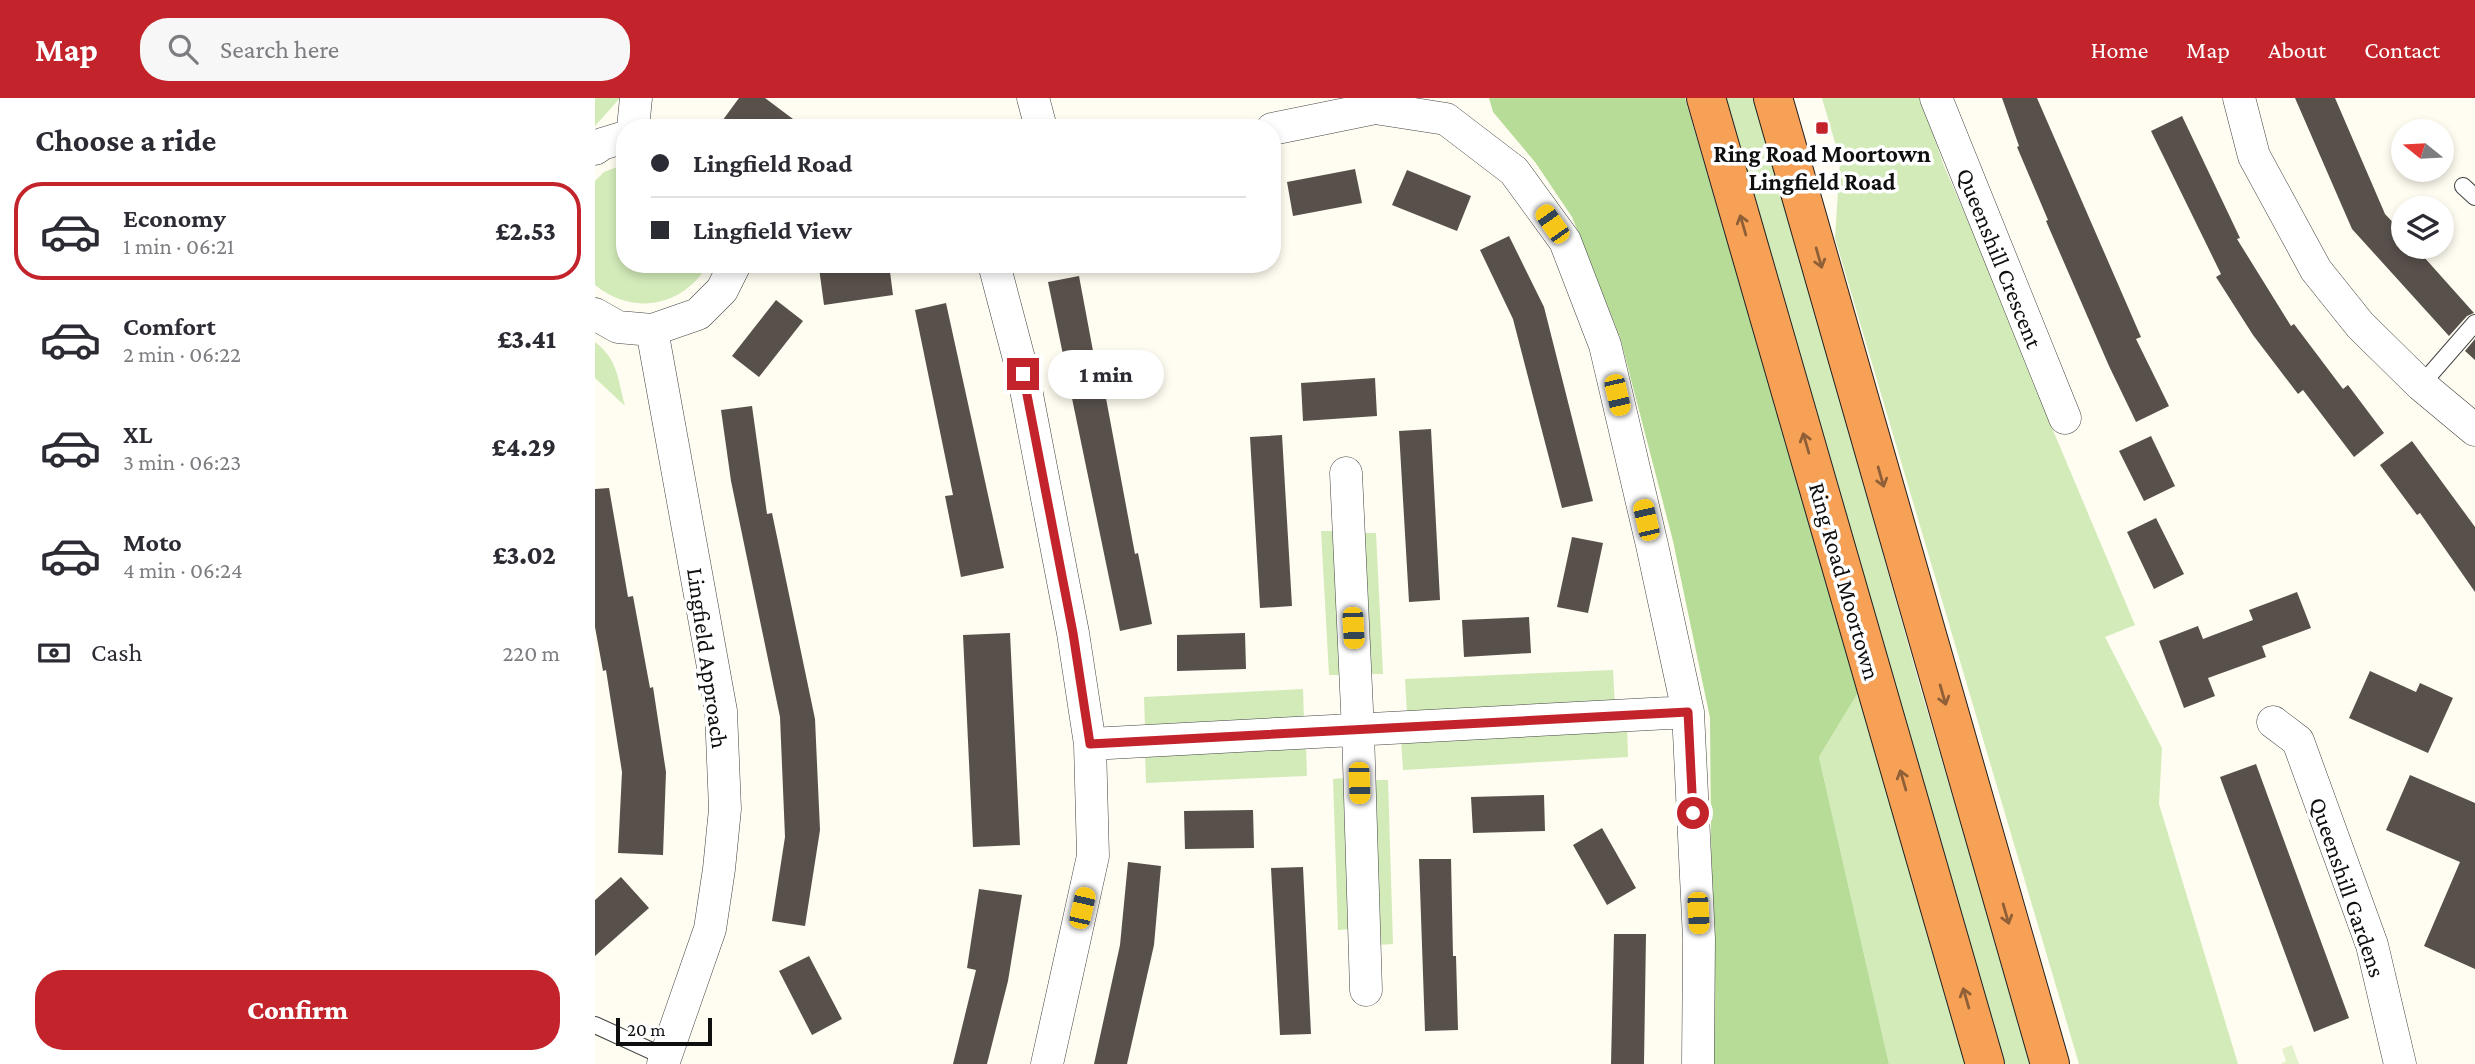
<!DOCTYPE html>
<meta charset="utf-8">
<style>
body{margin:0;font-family:"Crimson Pro",serif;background:#f7f7f7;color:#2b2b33;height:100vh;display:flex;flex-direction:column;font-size:26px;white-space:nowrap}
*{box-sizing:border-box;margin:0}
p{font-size:23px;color:#7c7c81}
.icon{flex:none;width:38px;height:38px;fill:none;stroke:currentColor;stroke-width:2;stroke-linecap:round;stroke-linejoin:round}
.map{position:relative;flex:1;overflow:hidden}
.sheet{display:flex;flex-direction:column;background:#fff;width:595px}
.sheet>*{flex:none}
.hud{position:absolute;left:21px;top:21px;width:665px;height:154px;border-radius:28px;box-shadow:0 4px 10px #0003;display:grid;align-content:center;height:154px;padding:0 35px;background:#fff}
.needle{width:46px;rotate:288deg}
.tools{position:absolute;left:1796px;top:21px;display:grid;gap:14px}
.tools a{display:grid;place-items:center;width:63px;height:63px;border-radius:50%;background:#fff;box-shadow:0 4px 10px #0003;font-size:35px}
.scale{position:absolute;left:21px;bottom:18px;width:96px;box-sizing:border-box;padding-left:7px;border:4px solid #0f0f0f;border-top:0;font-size:19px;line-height:24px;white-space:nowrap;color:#0f0f0f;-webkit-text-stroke:5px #fff;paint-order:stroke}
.end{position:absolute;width:32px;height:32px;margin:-16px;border:9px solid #c3232a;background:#fff;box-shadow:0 0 0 4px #fff}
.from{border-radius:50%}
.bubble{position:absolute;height:49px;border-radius:24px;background:#fff;box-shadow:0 4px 10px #0003;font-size:23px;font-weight:800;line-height:49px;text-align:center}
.car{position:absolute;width:21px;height:42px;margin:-21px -10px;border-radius:9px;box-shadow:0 0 5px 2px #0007;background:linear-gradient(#f5c518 24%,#345 0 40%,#f5c518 0 76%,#345 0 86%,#f5c518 0)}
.hud b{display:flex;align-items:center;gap:24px;height:66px;font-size:26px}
.hud b+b{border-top:2px solid #e1e1e2}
.hud i{width:18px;height:18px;background:#2b2b33}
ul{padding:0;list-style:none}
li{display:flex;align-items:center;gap:21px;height:98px;margin:0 14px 10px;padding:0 21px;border:4px solid transparent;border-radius:28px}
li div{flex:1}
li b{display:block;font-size:26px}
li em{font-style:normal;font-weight:800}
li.current{border-color:#c3232a}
li>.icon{width:63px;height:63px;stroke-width:1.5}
h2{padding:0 35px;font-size:32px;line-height:84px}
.pay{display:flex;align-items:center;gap:18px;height:77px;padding:0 35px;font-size:26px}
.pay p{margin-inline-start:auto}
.primary-button{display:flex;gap:14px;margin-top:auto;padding:14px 35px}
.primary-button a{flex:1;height:80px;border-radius:28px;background:#c3232a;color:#fff;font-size:28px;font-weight:800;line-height:80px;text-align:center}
header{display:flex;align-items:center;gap:42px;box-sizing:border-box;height:98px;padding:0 35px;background:#c3232a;color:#fff}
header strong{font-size:33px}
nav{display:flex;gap:38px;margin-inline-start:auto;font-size:24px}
.search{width:490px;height:63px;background:#f7f7f7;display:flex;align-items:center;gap:18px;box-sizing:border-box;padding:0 24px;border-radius:28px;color:#7c7c81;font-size:26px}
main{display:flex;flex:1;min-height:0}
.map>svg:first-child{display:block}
.green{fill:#d3ebb9}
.forest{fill:#b7dc98}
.pitch{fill:#e4f2cc}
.building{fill:#58504b}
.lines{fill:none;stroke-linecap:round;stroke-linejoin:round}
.lane-casing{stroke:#424242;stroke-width:18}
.street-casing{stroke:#424242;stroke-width:33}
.highway-casing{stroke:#202020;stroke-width:40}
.lane{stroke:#fff;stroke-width:16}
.street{stroke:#fff;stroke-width:32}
.highway{stroke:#f7a157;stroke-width:38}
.oneway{stroke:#8f5f37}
.route{stroke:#c3232a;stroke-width:9}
.poi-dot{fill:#c3232a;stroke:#fff;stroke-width:2.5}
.labels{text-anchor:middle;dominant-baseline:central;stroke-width:7;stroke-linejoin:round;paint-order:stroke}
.poi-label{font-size:24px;font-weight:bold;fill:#0f0f0f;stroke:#fff}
.street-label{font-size:24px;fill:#0f0f0f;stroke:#fff}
</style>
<header>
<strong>Map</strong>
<div class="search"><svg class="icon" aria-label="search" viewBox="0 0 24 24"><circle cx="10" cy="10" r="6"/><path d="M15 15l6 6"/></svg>Search here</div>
<nav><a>Home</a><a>Map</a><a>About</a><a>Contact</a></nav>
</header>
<main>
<section class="sheet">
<h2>Choose a ride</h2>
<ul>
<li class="current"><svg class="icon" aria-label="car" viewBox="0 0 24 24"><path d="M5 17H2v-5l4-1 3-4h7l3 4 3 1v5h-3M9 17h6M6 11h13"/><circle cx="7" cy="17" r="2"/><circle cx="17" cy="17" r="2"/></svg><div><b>Economy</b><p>1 min · 06:21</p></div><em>£2.53</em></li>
<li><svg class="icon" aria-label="car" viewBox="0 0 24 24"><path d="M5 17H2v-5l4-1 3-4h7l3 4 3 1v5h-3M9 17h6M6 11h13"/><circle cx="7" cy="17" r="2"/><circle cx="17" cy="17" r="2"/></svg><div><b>Comfort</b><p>2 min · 06:22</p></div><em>£3.41</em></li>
<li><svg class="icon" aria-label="car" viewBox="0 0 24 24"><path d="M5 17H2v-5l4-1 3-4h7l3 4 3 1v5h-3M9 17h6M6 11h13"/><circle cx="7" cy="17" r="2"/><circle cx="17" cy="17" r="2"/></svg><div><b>XL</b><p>3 min · 06:23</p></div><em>£4.29</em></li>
<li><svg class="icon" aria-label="car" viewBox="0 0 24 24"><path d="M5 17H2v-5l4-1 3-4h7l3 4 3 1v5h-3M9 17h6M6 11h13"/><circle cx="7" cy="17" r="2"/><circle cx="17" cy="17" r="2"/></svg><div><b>Moto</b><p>4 min · 06:24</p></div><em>£3.02</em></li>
</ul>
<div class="pay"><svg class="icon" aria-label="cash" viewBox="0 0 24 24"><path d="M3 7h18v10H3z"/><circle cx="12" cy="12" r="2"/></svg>Cash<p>220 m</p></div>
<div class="primary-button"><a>Confirm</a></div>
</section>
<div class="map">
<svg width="1880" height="966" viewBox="0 0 1880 966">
<rect width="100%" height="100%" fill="#fffcf1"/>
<path class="green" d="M 0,0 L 25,0 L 0,28 Z
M 1131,0 L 1160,0 L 1326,592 L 1437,966 L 1410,966 L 1297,580 Z
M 1227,0 L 1326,0 L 1349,68 L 1455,311 L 1455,325 L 1540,527 L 1510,539 L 1567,650 L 1564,706 L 1643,966 L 1484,966 L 1240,140 L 1245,62 Z
M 30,66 L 30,166 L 113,166 C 89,209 37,218 0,187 L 0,83 L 9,74 Z
M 0,244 C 23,261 23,282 30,308 L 0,280 Z
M 726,433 L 739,433 L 747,577 L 734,577 Z
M 766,435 L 781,435 L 788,576 L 773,576 Z
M 1018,572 L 1020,608 L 812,616 L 810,581 Z
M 708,591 L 709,623 L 550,630 L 549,599 Z
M 1264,593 L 1373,966 L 1294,966 L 1224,659 Z
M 1032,628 L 1033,659 L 808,672 L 806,641 Z
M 711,647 L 712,678 L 551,685 L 550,654 Z
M 751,680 L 757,831 L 743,832 L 738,681 Z
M 777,682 L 793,682 L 798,846 L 782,847 Z"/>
<path class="forest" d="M 894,0 L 1090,0 L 1264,593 L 1224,659 L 1294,966 L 1118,966 L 1115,620 L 1078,443 L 1025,239 L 977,119 L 940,64 L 898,14 Z"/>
<path class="pitch" d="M 1697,947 L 1704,966 L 1686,966 L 1691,963 L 1687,951 Z"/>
<path class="building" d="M 144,0 L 170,0 L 210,30 L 122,30 Z
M 1407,0 L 1442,0 L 1546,239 L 1541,241 L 1574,308 L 1541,324 L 1514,268 L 1451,123 L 1453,122 L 1422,49 L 1424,48 Z
M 1700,0 L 1740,0 L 1790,116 L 1808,135 L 1808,149 L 1820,149 L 1879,215 L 1872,218 L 1854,238 L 1757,131 Z
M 1587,18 L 1645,140 L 1642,141 L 1696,228 L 1699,226 L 1748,291 L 1753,287 L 1789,335 L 1759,359 L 1708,292 L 1703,296 L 1658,237 L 1621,179 L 1626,176 L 1556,33 Z
M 760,71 L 767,105 L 698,118 L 692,84 Z
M 812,72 L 876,98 L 862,133 L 797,107 Z
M 914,138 L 949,209 L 998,403 L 967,410 L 918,221 L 885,152 Z
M 252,166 L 294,166 L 298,197 L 229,207 L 224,170 Z
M 484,178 L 501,269 L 505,268 L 540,456 L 543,455 L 557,526 L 525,533 L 453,184 Z
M 181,202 L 208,223 L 164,279 L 137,258 Z
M 351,205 L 409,470 L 366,479 L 350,398 L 358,397 L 320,212 Z
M 1880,241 L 1880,262 L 1870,253 Z
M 780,280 L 782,318 L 708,323 L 706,285 Z
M 157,308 L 172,416 L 177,415 L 220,621 L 225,732 L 210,828 L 177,823 L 190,739 L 185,619 L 136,383 L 126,312 Z
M 836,331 L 845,502 L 814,504 L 804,333 Z
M 687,337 L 697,508 L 665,510 L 655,339 Z
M 1556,338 L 1580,388 L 1549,403 L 1524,353 Z
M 1817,343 L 1880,429 L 1880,494 L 1825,415 L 1822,417 L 1785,367 Z
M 14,390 L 33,499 L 38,498 L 55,590 L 58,589 L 71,674 L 68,757 L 23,755 L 27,674 L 11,572 L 8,573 L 0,529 L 0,391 Z
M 1561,420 L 1589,476 L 1559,491 L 1532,434 Z
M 977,439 L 1008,445 L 993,515 L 962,509 Z
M 1702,494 L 1716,530 L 1667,548 L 1671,559 L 1613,580 L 1620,598 L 1589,610 L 1564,543 L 1603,528 L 1608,541 L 1658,522 L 1654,512 Z
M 934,519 L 936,555 L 869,559 L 867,522 Z
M 415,535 L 425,747 L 378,749 L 368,537 Z
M 650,535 L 651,571 L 582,573 L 582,537 Z
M 1775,573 L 1821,594 L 1825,585 L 1858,600 L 1833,655 L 1754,620 Z
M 1661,666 L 1754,920 L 1719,934 L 1625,679 Z
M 1815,677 L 1880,705 L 1880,871 L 1829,848 L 1865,764 L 1791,732 Z
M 949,697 L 950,733 L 878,735 L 876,699 Z
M 658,712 L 659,750 L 590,751 L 589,713 Z
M 1007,730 L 1041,790 L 1012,807 L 978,747 Z
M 824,761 L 856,761 L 858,858 L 861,858 L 863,932 L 830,933 Z
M 533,764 L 566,768 L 559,847 L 532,966 L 499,966 L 525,847 Z
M 708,769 L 716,936 L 685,937 L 676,770 Z
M 26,779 L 54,810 L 0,858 L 0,802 Z
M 384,791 L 427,797 L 413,883 L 392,966 L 358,966 L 381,872 L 372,870 Z
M 1019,836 L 1051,836 L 1049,966 L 1016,966 Z
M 214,858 L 247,921 L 217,937 L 184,873 Z"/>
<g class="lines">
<g class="lane-casing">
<path id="lane" d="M 1868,88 L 1880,99
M 1826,287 L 1880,225
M 0,927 L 72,960"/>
</g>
<g class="street-casing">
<path id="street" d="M 438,0 L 446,30
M 1341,0 L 1470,320
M 1644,0 L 1659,58 L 1721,172 L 1765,227 L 1826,287 L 1880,332
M 38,30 L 41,0
M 677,31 L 780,10 L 851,21 L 919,73 L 970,143 L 1010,247 L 1057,447 L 1093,614 L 1104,841 L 1103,966
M 0,51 L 7,46 L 30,39
M 399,166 L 428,276 L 478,535 L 495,646 L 498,758 L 452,966
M 0,216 L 23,229 L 57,232 L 103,216 L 127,192 L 140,166
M 57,232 L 126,613 L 130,711 L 124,771 L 115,831 L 68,966
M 751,375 L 763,633 L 771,892
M 1678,624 L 1703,643 L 1777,847 L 1805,966
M 495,646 L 1093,614"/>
</g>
<g class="highway-casing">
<path id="highway" d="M 1111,0 L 1390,966
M 1178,0 L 1455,966"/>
</g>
<use href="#lane" class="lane"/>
<use href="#street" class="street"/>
<use href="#highway" class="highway"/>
</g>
<defs><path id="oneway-shaft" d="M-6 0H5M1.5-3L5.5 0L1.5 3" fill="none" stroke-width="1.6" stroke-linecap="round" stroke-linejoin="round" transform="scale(1.75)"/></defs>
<g class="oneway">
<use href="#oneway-shaft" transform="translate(1148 127) rotate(-106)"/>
<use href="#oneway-shaft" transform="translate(1224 160) rotate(74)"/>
<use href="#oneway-shaft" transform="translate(1211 345) rotate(-106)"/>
<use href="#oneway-shaft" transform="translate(1286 379) rotate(74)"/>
<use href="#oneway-shaft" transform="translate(1348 597) rotate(74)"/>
<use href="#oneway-shaft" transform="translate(1308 682) rotate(-106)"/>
<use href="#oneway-shaft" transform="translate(1411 816) rotate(74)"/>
<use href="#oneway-shaft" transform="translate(1371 900) rotate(-106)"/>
</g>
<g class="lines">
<path class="route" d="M 428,276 L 478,535 L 495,646 L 1093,614 L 1098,715"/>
</g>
<rect class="poi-dot" x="1220" y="23" width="14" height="14" rx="3.5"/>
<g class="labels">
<g class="poi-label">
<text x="1227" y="55">Ring Road Moortown<tspan x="1227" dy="28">Lingfield Road</tspan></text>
</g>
<g class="street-label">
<text transform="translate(1405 160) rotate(68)">Queenshill Crescent</text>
<text transform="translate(1250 483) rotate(74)">Ring Road Moortown</text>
<text transform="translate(113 560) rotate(82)">Lingfield Approach</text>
<text transform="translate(1753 789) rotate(71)">Queenshill Gardens</text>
</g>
</g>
</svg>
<div class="tools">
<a><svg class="needle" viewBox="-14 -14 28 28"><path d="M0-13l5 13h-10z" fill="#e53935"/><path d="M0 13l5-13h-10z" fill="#7c7c81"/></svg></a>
<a><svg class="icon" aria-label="layers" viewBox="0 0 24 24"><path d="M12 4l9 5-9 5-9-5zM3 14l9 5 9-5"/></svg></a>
</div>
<div class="scale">20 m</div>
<i class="end from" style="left:1098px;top:715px"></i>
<i class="end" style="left:428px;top:276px"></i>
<div class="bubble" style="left:453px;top:252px;width:116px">1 min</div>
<i class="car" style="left:957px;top:126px;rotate:325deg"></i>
<i class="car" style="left:1022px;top:297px;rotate:167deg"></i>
<i class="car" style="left:1051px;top:422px;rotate:347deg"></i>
<i class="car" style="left:758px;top:530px;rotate:177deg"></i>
<i class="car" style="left:764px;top:685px;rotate:178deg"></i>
<i class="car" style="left:487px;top:810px;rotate:13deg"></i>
<i class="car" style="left:1103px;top:815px;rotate:177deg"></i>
<div class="hud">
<b><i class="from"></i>Lingfield Road</b>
<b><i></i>Lingfield View</b>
</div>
</div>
</main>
